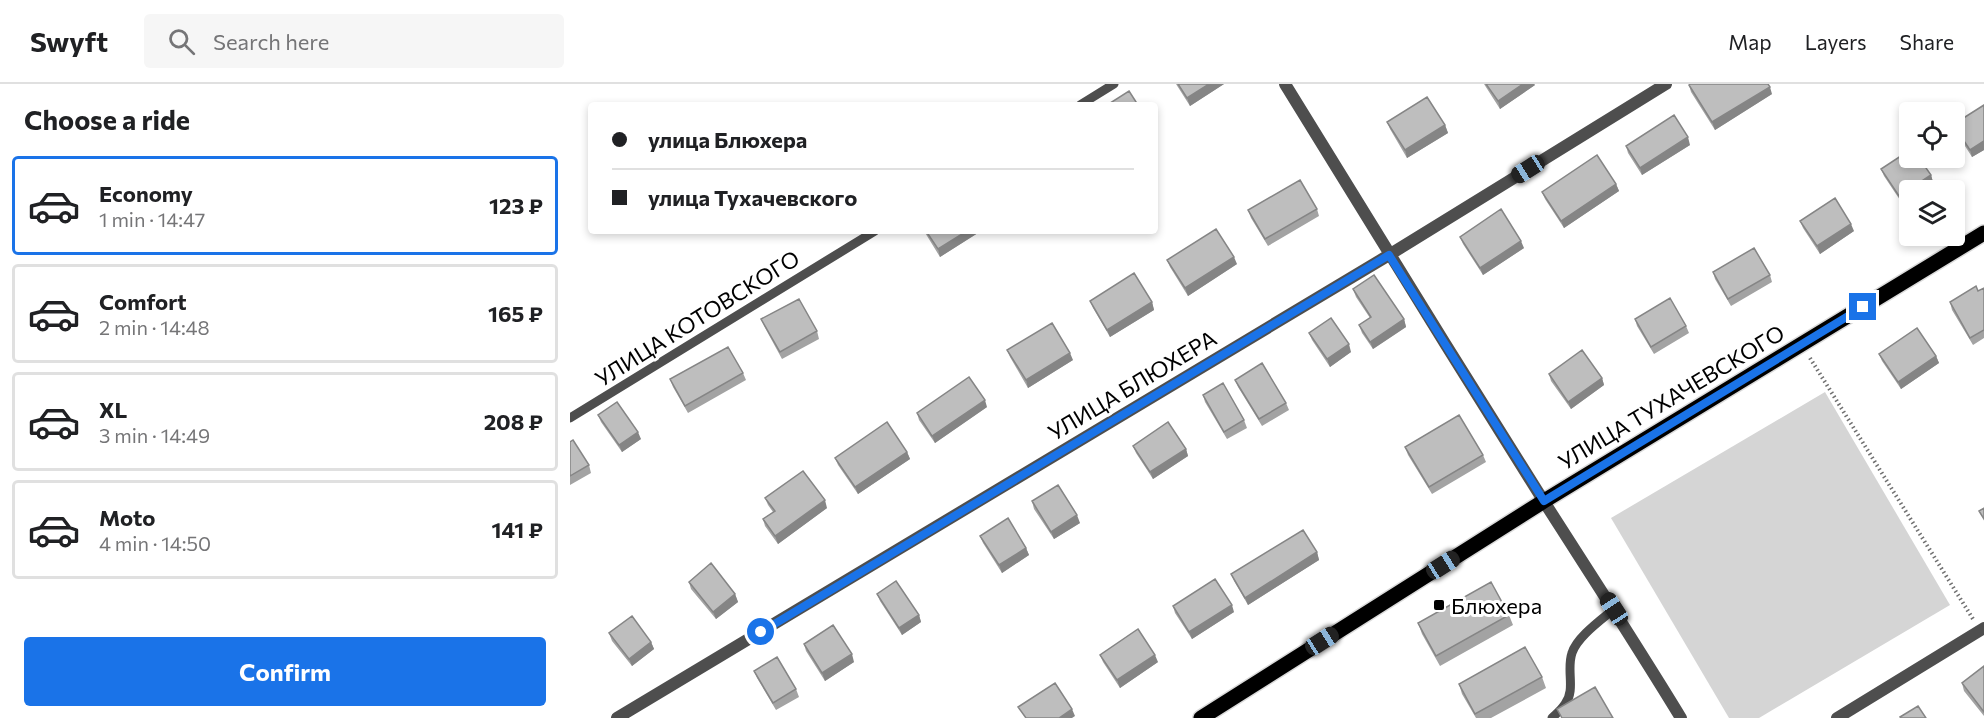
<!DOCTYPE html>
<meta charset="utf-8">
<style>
body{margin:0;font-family:Commissioner,sans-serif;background:#f6f6f6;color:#202124;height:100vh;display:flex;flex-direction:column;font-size:22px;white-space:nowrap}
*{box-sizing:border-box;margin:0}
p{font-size:20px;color:#757577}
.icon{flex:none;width:33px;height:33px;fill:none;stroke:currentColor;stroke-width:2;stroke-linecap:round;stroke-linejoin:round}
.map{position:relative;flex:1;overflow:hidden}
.details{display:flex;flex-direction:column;background:#fff;width:570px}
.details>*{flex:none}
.banner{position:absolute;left:18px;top:18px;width:570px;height:132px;border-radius:6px;box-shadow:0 3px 9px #0003;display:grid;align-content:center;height:132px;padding:0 24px;background:#fff}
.controls{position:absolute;left:1329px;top:18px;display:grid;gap:12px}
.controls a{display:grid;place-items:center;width:66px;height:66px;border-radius:6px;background:#fff;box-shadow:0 3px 9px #0003;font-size:30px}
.end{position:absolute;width:27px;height:27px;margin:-14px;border:8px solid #1a73e8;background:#fff;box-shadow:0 0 0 3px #fff}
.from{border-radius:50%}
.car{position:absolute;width:18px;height:36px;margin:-18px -9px;border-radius:8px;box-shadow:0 0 4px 2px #0007;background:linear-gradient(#222 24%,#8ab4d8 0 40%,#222 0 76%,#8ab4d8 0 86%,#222 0)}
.banner b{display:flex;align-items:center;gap:21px;height:57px;font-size:22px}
.banner b+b{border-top:2px solid #e0e0e0}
.banner i{width:15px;height:15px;background:#202124}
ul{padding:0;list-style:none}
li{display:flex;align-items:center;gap:18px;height:99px;margin:0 12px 9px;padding:0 12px;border:3px solid #e0e0e0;border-radius:6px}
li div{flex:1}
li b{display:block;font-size:22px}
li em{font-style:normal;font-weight:700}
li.active{border-color:#1a73e8}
li>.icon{width:54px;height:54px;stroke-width:1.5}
h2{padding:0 24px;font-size:27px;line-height:72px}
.button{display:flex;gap:12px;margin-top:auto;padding:12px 24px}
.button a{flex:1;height:69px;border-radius:6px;background:#1a73e8;color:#fff;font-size:24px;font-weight:700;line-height:69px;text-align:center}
header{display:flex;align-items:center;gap:36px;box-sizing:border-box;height:84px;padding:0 30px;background:#fff;border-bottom:2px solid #e0e0e0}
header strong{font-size:28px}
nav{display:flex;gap:33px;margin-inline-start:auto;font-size:21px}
.search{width:420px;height:54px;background:#f6f6f6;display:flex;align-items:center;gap:15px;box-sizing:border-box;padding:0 21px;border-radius:6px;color:#757577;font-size:22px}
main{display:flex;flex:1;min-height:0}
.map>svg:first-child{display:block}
.green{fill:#d5d5d5}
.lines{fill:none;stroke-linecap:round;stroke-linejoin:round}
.primary-casing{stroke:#dbdbdb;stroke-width:18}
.path{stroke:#707070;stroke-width:4;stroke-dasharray:1.5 3;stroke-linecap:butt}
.service{stroke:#4e4e4e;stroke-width:9}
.minor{stroke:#4e4e4e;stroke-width:12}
.primary{stroke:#000;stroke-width:15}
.wall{fill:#a3a3a3}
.shaded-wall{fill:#858585}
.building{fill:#bebebe;stroke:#858585;stroke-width:1.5}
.route{stroke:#1a73e8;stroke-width:8}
.poi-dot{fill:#000;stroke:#fff;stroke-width:2}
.labels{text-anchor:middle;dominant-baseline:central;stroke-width:6;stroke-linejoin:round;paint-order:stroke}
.street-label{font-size:22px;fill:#000;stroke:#fff}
.poi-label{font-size:22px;fill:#000;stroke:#fff;text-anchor:start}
</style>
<header>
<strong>Swyft</strong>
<div class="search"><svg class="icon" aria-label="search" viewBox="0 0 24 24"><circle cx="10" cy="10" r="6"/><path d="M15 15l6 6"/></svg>Search here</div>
<nav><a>Map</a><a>Layers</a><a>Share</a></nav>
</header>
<main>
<section class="details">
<h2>Choose a ride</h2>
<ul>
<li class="active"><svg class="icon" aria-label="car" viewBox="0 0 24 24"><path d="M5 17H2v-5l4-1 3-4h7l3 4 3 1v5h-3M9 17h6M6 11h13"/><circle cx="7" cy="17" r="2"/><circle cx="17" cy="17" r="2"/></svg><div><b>Economy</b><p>1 min · 14:47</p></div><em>123 ₽</em></li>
<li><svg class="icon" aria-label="car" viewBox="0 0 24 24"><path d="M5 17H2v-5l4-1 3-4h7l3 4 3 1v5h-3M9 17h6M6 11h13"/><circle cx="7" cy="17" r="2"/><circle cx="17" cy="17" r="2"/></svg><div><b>Comfort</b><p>2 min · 14:48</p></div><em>165 ₽</em></li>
<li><svg class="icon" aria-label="car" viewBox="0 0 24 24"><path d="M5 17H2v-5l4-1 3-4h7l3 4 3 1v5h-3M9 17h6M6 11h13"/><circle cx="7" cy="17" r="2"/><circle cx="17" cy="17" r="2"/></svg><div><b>XL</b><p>3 min · 14:49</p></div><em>208 ₽</em></li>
<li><svg class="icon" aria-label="car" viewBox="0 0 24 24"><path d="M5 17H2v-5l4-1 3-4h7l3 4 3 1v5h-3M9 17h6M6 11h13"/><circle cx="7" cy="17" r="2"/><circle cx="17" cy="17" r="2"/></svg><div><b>Moto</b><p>4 min · 14:50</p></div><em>141 ₽</em></li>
</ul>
<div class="button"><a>Confirm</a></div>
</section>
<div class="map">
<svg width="1414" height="634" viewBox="0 0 1414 634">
<rect width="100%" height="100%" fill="#fff"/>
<path class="green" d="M 1255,308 L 1380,521 L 1189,634 L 1159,634 L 1041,434 Z"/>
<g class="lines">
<g class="primary-casing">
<path id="primary" d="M 631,634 L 974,417 L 1414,149"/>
</g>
<path class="path" d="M 1240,274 L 1403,535"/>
<path class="service" d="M 510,21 L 544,0
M 0,334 L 305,147
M 982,634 C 986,630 992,625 995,620 C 1006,606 996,586 1002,569 C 1007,553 1031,536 1044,525"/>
<path class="minor" d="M 715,0 C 800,139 886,278 973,416 C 1019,488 1066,560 1111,634
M 47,634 L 819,171 L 1096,0
M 1267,634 L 1414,544"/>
<use href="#primary" class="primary"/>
</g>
<path class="wall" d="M 606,0 L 654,0 L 620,22 Z
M 914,0 L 964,0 L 965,1 L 930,25 Z
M 1119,1 L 1202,10 L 1145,46 L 1121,8 Z
M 1414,21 L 1414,66 L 1402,73 L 1386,48 L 1384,40 Z
M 817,38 L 875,41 L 878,49 L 837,74 L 820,45 Z
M 1120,61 L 1072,91 L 1058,69 L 1056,62 Z
M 1311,85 L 1361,91 L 1363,98 L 1351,106 L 1340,106 L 1340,114 L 1332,119 L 1314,92 Z
M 1046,100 L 1049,107 L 994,144 L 975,115 L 972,108 Z
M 747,125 L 749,132 L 698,162 L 681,134 L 678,126 Z
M 1230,137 L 1284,147 L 1250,170 L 1233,144 Z
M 354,147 L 411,147 L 370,173 Z
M 890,153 L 954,164 L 913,191 L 893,160 Z
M 597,176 L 667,180 L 618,212 L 600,183 Z
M 1143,188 L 1200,191 L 1202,198 L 1161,222 L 1145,195 Z
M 1414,204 L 1414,254 L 1403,261 L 1382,226 L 1380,218 L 1408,207 Z
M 783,205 L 834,235 L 836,243 L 803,265 L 792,249 L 789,241 L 800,234 L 786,213 Z
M 520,217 L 582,218 L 584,226 L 540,253 L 523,224 Z
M 191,235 L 247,247 L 249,255 L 212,275 L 194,242 Z
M 1065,235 L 1116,242 L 1119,249 L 1084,270 L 1067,242 Z
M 739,249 L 781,268 L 760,283 L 742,256 Z
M 437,266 L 503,276 L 458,304 L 440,273 Z
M 1309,270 L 1366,272 L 1369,279 L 1331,305 L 1312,277 Z
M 173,289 L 176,296 L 118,329 L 103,303 L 100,295 Z
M 979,290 L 1032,294 L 1034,301 L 1001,325 L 981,297 Z
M 665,296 L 716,319 L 719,326 L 692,342 L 668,303 Z
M 633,311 L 674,336 L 677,344 L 657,355 L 635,318 Z
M 417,323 L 365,359 L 349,336 L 347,329 Z
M 28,331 L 71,355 L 52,368 L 31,338 Z
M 0,358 L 19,381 L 21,389 L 0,401 Z
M 563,362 L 616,365 L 618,372 L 583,395 L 566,369 Z
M 835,363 L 913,371 L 916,378 L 862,410 L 838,371 Z
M 337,368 L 340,375 L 288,410 L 268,381 L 265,374 Z
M 195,414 L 257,424 L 208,460 L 195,442 L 193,435 L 203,428 L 198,421 Z
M 462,417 L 510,439 L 484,455 L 464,425 Z
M 410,452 L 456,464 L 459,471 L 432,489 L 413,459 Z
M 747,468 L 749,476 L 678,521 L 664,497 L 661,490 Z
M 119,498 L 165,510 L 168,518 L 146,535 L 121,505 Z
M 307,510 L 349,531 L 351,538 L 332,551 L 310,517 Z
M 603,522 L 664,528 L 622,555 L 605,529 Z
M 939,531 L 943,541 L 870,582 L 852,550 L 848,539 Z
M 39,549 L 81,558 L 84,565 L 62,582 L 42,557 Z
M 234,560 L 284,578 L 255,597 L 236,567 Z
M 530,571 L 588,578 L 550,604 L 533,578 Z
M 1414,582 L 1414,632 L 1394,607 L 1392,599 Z
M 184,587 L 226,605 L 229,613 L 206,626 L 187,594 Z
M 972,593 L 976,604 L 921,634 L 906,634 L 892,610 L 889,600 Z"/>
<path class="shaded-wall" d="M 639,0 L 654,0 L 620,22 L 617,14 Z
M 953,0 L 964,0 L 965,1 L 930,25 L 928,17 Z
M 1200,3 L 1202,10 L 1145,46 L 1142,38 Z
M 875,41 L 878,49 L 837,74 L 835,66 Z
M 1118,53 L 1120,61 L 1072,91 L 1070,84 Z
M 1414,57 L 1414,66 L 1402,73 L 1400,66 Z
M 1361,91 L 1363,98 L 1351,106 L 1340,106 L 1340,114 L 1332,119 L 1329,112 Z
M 1046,100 L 1049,107 L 994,144 L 991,137 Z
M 1281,140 L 1284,147 L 1250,170 L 1247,162 Z
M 397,147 L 411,147 L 370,173 L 368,165 Z
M 951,157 L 954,164 L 913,191 L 910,184 Z
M 664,173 L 667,180 L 618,212 L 615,204 Z
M 582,218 L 584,226 L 540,253 L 537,246 Z
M 834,235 L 836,243 L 803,265 L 800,258 Z
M 779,260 L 781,268 L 760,283 L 757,275 Z
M 500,269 L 503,276 L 458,304 L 456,296 Z
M 1366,272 L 1369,279 L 1331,305 L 1328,298 Z
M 1032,294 L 1034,301 L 1001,325 L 998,318 Z
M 415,316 L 417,323 L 365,359 L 362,352 Z
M 68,348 L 71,355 L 52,368 L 49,361 Z
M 616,365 L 618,372 L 583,395 L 580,388 Z
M 337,368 L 340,375 L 288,410 L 285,403 Z
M 255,416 L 257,424 L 208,460 L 205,452 Z
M 507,431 L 510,439 L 484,455 L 481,448 Z
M 456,464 L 459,471 L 432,489 L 429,481 Z
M 747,468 L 749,476 L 678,521 L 675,514 Z
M 165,510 L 168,518 L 146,535 L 143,528 Z
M 662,521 L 664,528 L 622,555 L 619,548 Z
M 349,531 L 351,538 L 332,551 L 329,544 Z
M 81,558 L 84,565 L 62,582 L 59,575 Z
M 282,570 L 284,578 L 255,597 L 252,589 Z
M 585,571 L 588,578 L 550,604 L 547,596 Z
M 502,625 L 505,632 L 502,634 L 489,634 Z"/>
<path class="building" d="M 608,0 L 639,0 L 617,14 Z
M 916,0 L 953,0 L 928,17 Z
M 1120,0 L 1198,0 L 1200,3 L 1142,38 L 1119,1 Z
M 559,7 L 568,21 L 537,21 Z
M 857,13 L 875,41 L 835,66 L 817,38 Z
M 1414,21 L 1414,57 L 1400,66 L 1384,42 L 1384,40 Z
M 1104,31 L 1118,53 L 1070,84 L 1056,62 Z
M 1340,66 L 1340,74 L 1349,74 L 1361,91 L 1329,112 L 1311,85 Z
M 1027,71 L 1046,100 L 991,137 L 972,108 Z
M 730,96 L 747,125 L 695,155 L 678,126 Z
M 1265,114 L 1281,140 L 1247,162 L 1230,137 Z
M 931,125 L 951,157 L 910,184 L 890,153 Z
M 646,145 L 664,173 L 615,204 L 597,176 Z
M 356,147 L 397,147 L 368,165 Z
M 1184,164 L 1200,191 L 1158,215 L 1143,188 Z
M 564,189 L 582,218 L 537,246 L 520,217 Z
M 804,191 L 834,235 L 800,258 L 789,241 L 801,233 L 783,205 Z
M 1406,202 L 1408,207 L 1414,204 L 1414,246 L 1400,254 L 1380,218 Z
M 1100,214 L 1116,242 L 1081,263 L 1065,235 Z
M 229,215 L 247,247 L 210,268 L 191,235 Z
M 761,234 L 779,260 L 757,275 L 739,249 Z
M 482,239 L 500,269 L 456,296 L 437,266 Z
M 1347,244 L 1366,272 L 1328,298 L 1309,270 Z
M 158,263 L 173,289 L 115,322 L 100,295 Z
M 1012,266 L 1032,294 L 998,318 L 979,290 Z
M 692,279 L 716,319 L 689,335 L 665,296 Z
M 399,293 L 415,316 L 362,352 L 347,329 Z
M 653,299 L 674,336 L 654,348 L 633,311 Z
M 47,318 L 68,348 L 49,361 L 28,331 Z
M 889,331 L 913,371 L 859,403 L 835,363 Z
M 317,338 L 337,368 L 285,403 L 265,374 Z
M 598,338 L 616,365 L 580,388 L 563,362 Z
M 3,356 L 19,381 L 0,392 L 0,358 Z
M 233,387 L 255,416 L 205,452 L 193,435 L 205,427 L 195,414 Z
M 488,401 L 507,431 L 481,448 L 462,417 Z
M 1414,424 L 1414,435 L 1409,427 Z
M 438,434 L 456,464 L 429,481 L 410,452 Z
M 733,446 L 747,468 L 675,514 L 661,490 Z
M 141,479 L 165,510 L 143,528 L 119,498 Z
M 645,495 L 662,521 L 619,548 L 603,522 Z
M 326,497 L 349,531 L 329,544 L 307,510 Z
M 921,498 L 939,531 L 866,572 L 848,539 Z
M 62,532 L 81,558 L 59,575 L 39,549 Z
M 263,541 L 282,570 L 252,589 L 234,560 Z
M 568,545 L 585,571 L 547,596 L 530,571 Z
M 955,563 L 972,593 L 905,630 L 889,600 Z
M 207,573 L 226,605 L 203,619 L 184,587 Z
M 1414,582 L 1414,628 L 1392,599 Z
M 485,599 L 502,625 L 489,634 L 456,634 L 448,623 Z
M 1025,603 L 1043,634 L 992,634 L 987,625 Z
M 1348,622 L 1356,634 L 1331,634 L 1330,633 Z"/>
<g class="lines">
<path class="route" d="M 191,548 L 819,171 L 974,417 L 1293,223"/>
</g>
<rect class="poi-dot" x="863" y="515" width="12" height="12" rx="3"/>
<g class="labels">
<g class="street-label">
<text transform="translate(127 234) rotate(-32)">УЛИЦА КОТОВСКОГО</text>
<text transform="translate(562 301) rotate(-31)">УЛИЦА БЛЮХЕРА</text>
<text transform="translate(1101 313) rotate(-31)">УЛИЦА ТУХАЧЕВСКОГО</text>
</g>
<g class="poi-label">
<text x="881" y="521">Блюхера</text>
</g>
</g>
</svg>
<div class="controls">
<a><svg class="icon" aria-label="locate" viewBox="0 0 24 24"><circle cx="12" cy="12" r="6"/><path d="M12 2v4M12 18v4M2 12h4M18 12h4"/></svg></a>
<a><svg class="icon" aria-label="layers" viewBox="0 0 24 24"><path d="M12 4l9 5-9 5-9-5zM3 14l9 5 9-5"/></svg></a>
</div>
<i class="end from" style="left:191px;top:548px"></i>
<i class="end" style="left:1293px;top:223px"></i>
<i class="car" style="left:958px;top:85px;rotate:238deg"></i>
<i class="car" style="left:873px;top:481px;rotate:58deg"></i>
<i class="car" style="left:1044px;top:525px;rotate:327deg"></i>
<i class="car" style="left:752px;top:557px;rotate:58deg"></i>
<div class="banner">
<b><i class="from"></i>улица Блюхера</b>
<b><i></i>улица Тухачевского</b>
</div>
</div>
</main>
